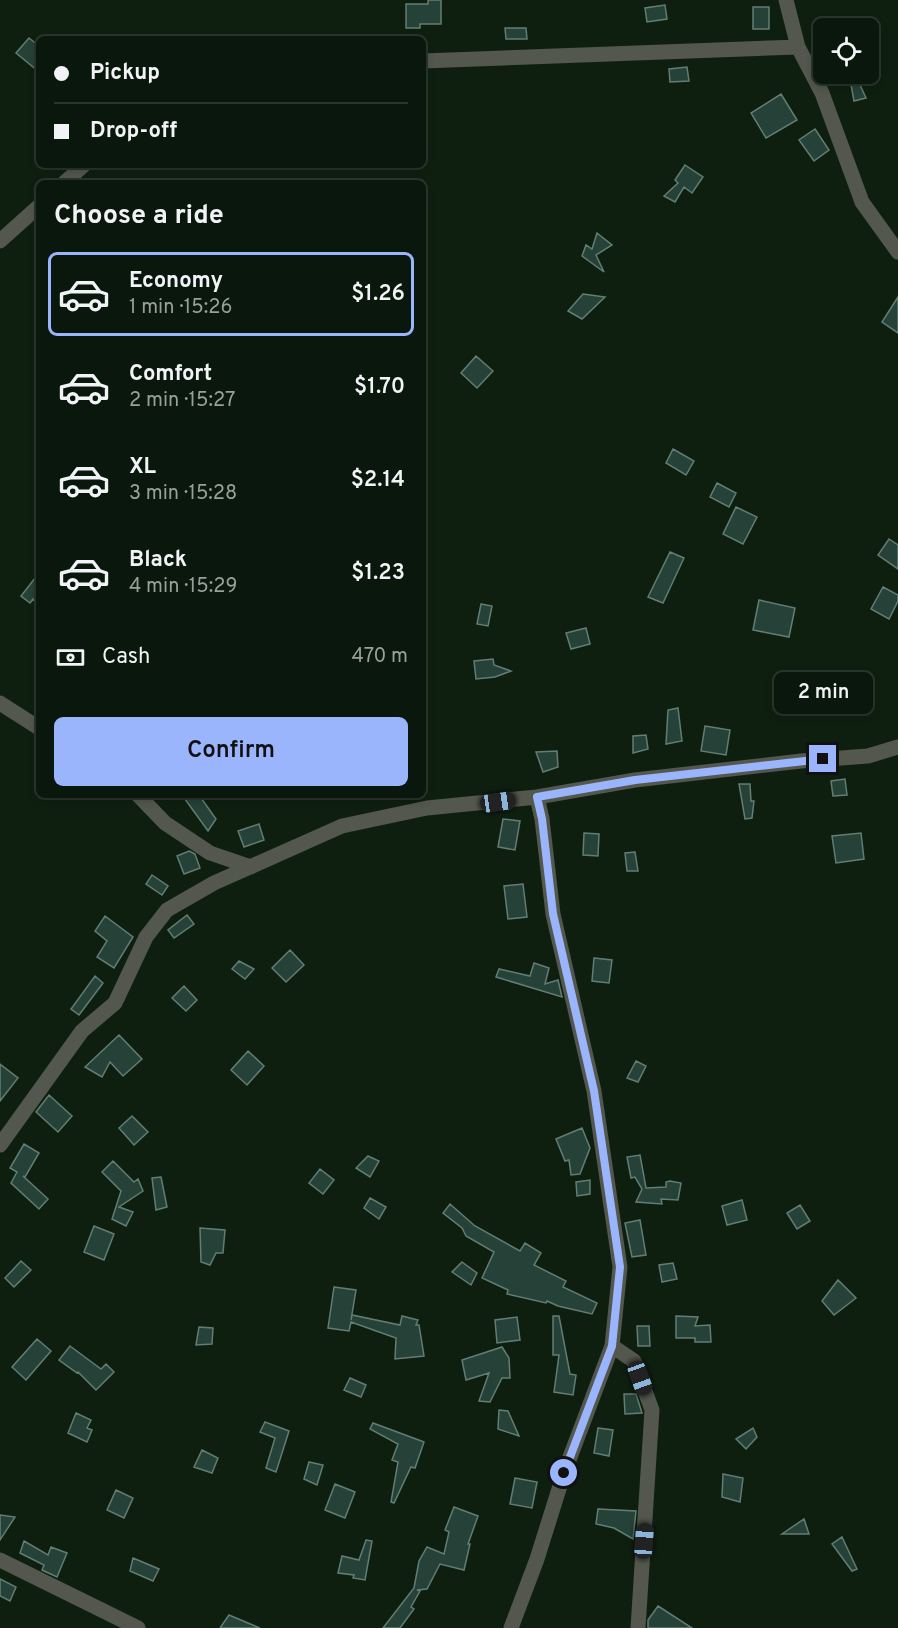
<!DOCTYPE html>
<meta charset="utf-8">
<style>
body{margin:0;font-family:Overpass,sans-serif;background:#18241a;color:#f1f3f6;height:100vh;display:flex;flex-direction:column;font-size:22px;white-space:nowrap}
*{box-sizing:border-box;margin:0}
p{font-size:20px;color:#999f9d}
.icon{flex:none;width:33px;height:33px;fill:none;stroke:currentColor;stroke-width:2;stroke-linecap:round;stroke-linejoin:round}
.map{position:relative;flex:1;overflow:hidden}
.side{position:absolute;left:36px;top:180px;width:390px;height:618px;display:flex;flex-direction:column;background:#0a170c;border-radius:9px;box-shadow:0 3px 9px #0003,0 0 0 2px #2a362d}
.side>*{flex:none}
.top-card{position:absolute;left:36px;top:36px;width:390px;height:132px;border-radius:9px;box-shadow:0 3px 9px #0003,0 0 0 2px #2a362d;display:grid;align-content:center;height:132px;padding:0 18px;background:#0a170c}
.buttons{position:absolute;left:813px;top:18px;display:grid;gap:12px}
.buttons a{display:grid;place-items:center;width:66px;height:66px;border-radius:9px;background:#0a170c;box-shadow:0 3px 9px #0003,0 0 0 2px #2a362d;font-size:30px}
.end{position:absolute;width:27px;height:27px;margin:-14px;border:8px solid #9bb5fd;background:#111;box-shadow:0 0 0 3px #111}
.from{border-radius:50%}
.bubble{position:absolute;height:42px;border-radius:9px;background:#0a170c;box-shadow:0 3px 9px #0003,0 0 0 2px #2a362d;font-size:20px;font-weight:600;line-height:42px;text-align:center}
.car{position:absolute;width:18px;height:36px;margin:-18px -9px;border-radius:8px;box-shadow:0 0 4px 2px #0007;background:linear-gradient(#222 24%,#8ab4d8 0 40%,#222 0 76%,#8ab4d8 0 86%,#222 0)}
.top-card b{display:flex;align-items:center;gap:21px;height:57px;font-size:22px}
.top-card b+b{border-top:2px solid #2a362d}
.top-card i{width:15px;height:15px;background:#f1f3f6}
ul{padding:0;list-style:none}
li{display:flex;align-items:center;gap:18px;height:84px;margin:0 12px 9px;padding:0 6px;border:3px solid transparent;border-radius:9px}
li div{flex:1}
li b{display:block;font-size:22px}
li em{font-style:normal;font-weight:600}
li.active{border-color:#9bb5fd}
li>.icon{width:54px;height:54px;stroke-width:1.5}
h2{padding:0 18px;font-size:27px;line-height:72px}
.pay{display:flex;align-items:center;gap:15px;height:66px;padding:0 18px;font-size:22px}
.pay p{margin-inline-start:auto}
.action{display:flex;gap:12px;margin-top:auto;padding:12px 18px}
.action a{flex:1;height:69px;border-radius:9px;background:#9bb5fd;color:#111;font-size:24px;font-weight:600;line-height:69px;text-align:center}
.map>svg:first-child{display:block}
.building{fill:#264138;stroke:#617e74;stroke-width:1.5}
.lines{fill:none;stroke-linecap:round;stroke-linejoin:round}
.minor{stroke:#53574d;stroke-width:15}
.route{stroke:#9bb5fd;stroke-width:8}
</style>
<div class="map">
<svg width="898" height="1628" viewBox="0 0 898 1628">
<rect width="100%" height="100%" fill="#0e1f10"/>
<path class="building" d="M 428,0 L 441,0 L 441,24 L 420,24 L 420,28 L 406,28 L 406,4 L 428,4 Z
M 665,5 L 667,19 L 647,22 L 645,8 Z
M 753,7 L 769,7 L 769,29 L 753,29 Z
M 505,28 L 526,28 L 527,39 L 506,39 Z
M 29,38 L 39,46 L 39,72 L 16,53 Z
M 687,67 L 689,81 L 670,82 L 669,69 Z
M 849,74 L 855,74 L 866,98 L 854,101 Z
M 781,94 L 797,120 L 766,138 L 751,113 Z
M 815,129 L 829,150 L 814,161 L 799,140 Z
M 685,165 L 703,177 L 692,193 L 684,187 L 675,202 L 664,196 L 678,183 L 675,180 Z
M 597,233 L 612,245 L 596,255 L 604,272 L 582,256 L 586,245 L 592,249 Z
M 583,294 L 605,297 L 582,319 L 568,311 Z
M 898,297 L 898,333 L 882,322 Z
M 476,356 L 493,371 L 477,388 L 461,373 Z
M 673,449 L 694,461 L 686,475 L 666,463 Z
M 717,483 L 736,493 L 729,507 L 710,497 Z
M 736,507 L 757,517 L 743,544 L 723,534 Z
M 889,539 L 898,545 L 898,569 L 878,555 Z
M 670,552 L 684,558 L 663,603 L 648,597 Z
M 39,573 L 39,607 L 33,599 L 30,603 L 21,596 Z
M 883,587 L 898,595 L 898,601 L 889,619 L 871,609 Z
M 759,600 L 795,608 L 789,637 L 753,630 Z
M 481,604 L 492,606 L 488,626 L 477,624 Z
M 586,628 L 590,644 L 571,649 L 566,633 Z
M 493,659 L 494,665 L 511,671 L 495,677 L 476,679 L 474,661 Z
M 678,708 L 682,741 L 666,744 L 668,710 Z
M 705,726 L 730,730 L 726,755 L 701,751 Z
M 646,735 L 648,749 L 633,753 L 633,736 Z
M 557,751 L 558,767 L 543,772 L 536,752 Z
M 845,779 L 847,795 L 833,796 L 831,781 Z
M 739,784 L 750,784 L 751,801 L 754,801 L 752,818 L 745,819 Z
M 182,795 L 199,795 L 216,819 L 208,831 Z
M 503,819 L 520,821 L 515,850 L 498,847 Z
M 259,824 L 264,840 L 244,847 L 238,831 Z
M 584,833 L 599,834 L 598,856 L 583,855 Z
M 861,833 L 864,859 L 836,863 L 832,836 Z
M 189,851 L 195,854 L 200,868 L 184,874 L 177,856 Z
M 635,852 L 638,871 L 627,871 L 625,853 Z
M 152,875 L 168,886 L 162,895 L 146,884 Z
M 523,884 L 527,917 L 508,919 L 504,886 Z
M 187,915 L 194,924 L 174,938 L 168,930 Z
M 105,916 L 133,937 L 114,968 L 97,957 L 107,941 L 95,931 Z
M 290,950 L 304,965 L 286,982 L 272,968 Z
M 594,958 L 612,960 L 609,983 L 592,981 Z
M 239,961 L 254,969 L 245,979 L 232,969 Z
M 534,963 L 549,968 L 545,984 L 558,980 L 562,997 L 496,977 L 499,969 L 530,976 Z
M 95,976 L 103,983 L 79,1015 L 71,1009 Z
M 184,986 L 197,1000 L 186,1011 L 172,998 Z
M 119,1035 L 142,1059 L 123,1076 L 110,1062 L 102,1077 L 85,1067 Z
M 248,1051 L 264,1066 L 247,1085 L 231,1070 Z
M 636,1061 L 646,1066 L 638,1082 L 627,1078 Z
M 0,1064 L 18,1078 L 0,1101 Z
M 49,1095 L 72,1116 L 58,1132 L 36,1112 Z
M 132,1116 L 148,1132 L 134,1145 L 119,1128 Z
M 582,1128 L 590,1148 L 580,1174 L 571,1175 L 569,1160 L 565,1161 L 556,1139 Z
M 24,1144 L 39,1153 L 25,1177 L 23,1176 L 48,1199 L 39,1209 L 11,1183 L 17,1172 L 10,1168 Z
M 640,1155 L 646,1188 L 666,1187 L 666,1182 L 670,1181 L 681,1183 L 678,1200 L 661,1199 L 662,1204 L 636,1202 L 642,1189 L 635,1177 L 631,1178 L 627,1157 Z
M 368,1156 L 379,1161 L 370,1177 L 356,1168 Z
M 113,1161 L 134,1182 L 138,1179 L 143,1191 L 119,1207 L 133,1212 L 126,1226 L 112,1219 L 121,1191 L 102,1172 Z
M 320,1169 L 334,1180 L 323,1194 L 309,1183 Z
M 161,1177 L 167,1207 L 156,1210 L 152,1178 Z
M 590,1180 L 590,1194 L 577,1196 L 576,1182 Z
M 370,1198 L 386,1207 L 379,1219 L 364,1208 Z
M 742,1200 L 747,1220 L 727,1225 L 722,1206 Z
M 450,1204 L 475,1226 L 520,1251 L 525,1243 L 541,1253 L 534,1265 L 566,1281 L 563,1287 L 597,1303 L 592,1314 L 558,1306 L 547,1301 L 546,1303 L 507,1294 L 508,1290 L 482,1278 L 494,1252 L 466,1236 L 462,1228 L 443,1213 Z
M 800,1205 L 810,1221 L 797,1229 L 787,1213 Z
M 640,1220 L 646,1255 L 632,1257 L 625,1223 Z
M 94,1226 L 114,1234 L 104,1260 L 84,1252 Z
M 200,1228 L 225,1230 L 223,1253 L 216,1253 L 210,1265 L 201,1262 Z
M 21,1261 L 31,1270 L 14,1287 L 5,1278 Z
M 462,1262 L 477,1273 L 471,1285 L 452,1272 Z
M 673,1263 L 677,1279 L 662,1282 L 659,1265 Z
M 838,1280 L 856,1298 L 834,1315 L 822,1301 Z
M 334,1287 L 356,1290 L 351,1320 L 352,1315 L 400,1325 L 402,1316 L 418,1320 L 416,1325 L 419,1325 L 424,1356 L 395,1359 L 396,1338 L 351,1322 L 349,1331 L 328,1328 Z
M 553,1316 L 559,1316 L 570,1374 L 576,1375 L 573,1395 L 554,1392 L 559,1355 L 553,1355 Z
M 676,1316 L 698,1317 L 695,1326 L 710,1325 L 711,1342 L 695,1342 L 695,1338 L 676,1338 Z
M 517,1317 L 520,1340 L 497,1343 L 495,1320 Z
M 637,1326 L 649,1326 L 650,1346 L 638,1346 Z
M 199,1327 L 213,1328 L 212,1344 L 196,1345 Z
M 37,1339 L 51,1351 L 26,1380 L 12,1367 Z
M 70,1346 L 101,1369 L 106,1364 L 114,1372 L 96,1390 L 78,1372 L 77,1373 L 59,1360 Z
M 502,1347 L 509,1358 L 510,1378 L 502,1378 L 490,1402 L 479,1401 L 489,1373 L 466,1380 L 462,1360 Z
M 350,1378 L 366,1385 L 361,1397 L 344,1390 Z
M 624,1394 L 636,1394 L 642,1413 L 625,1414 Z
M 499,1410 L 508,1411 L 519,1436 L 498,1429 Z
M 76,1413 L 91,1420 L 87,1428 L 92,1430 L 87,1442 L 68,1433 Z
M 265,1422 L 289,1431 L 276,1472 L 266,1468 L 275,1438 L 260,1432 Z
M 373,1423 L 424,1442 L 415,1468 L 411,1467 L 394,1503 L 391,1502 L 398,1462 L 392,1460 L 398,1444 L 370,1429 Z
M 598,1428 L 613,1430 L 609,1456 L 594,1453 Z
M 753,1428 L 757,1437 L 746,1449 L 736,1439 Z
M 202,1450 L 218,1458 L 212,1473 L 194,1467 Z
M 309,1462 L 323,1465 L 317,1485 L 304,1479 Z
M 723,1474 L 743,1478 L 740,1502 L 722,1497 Z
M 515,1478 L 537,1482 L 532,1508 L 510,1504 Z
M 335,1484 L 355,1492 L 345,1518 L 325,1510 Z
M 116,1490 L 133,1498 L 124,1518 L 107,1510 Z
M 454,1507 L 478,1516 L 468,1544 L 470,1544 L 464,1570 L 440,1564 L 427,1589 L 417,1590 L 420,1591 L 411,1607 L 414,1609 L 400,1628 L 383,1628 L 414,1588 L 419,1561 L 427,1547 L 444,1554 L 449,1532 L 445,1530 Z
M 598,1509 L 636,1511 L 633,1539 L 614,1528 L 596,1524 Z
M 0,1515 L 15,1517 L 0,1540 Z
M 804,1519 L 809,1534 L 782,1534 Z
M 842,1537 L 857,1569 L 852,1571 L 832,1544 Z
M 366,1540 L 372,1541 L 365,1580 L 353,1578 L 354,1575 L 338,1573 L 342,1556 L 359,1560 Z
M 24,1541 L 48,1555 L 51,1547 L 67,1553 L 57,1577 L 42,1570 L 44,1565 L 20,1553 Z
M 133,1558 L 159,1569 L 153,1581 L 130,1571 Z
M 0,1579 L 16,1587 L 10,1601 L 0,1596 Z
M 658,1606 L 692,1628 L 648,1628 L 648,1620 Z
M 229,1615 L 260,1628 L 220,1628 Z"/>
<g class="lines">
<path class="minor" d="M 786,0 L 798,47 L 822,93 L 862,202 L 898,252
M 423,61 L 798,47
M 64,183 L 84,165
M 0,241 L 39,206
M 0,703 L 39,728
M 138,795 L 165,823 L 210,853 L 251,867
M 0,1145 L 82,1031 L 115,1003 L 146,937 L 167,910 L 214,883 L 342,826 L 427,808 L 537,797
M 612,1346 L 634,1361 L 652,1410 L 638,1628
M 0,1560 L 138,1628
M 511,1628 L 537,1559 L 564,1473 L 612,1346 L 620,1267 L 594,1091 L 553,914 L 542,819 L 537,797 L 635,780 L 801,761 L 868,756 L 898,747"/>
</g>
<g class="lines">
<path class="route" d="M 564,1473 L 612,1346 L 620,1267 L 594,1091 L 553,914 L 542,819 L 537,797 L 635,780 L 823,759"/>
</g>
</svg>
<div class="buttons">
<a><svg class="icon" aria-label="locate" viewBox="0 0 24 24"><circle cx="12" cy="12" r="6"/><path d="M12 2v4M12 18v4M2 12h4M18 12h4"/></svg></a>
</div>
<i class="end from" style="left:564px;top:1473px"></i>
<i class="end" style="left:823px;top:759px"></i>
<div class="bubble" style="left:774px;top:672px;width:99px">2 min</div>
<i class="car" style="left:498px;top:802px;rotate:82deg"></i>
<i class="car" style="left:640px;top:1378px;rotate:160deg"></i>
<i class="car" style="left:644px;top:1541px;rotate:4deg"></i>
<div class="top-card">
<b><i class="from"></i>Pickup</b>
<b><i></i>Drop-off</b>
</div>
<section class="side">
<h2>Choose a ride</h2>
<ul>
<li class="active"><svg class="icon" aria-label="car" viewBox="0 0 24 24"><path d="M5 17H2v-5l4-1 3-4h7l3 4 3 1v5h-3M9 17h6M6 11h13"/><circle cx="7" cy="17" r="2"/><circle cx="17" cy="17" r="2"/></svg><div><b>Economy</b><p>1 min · 15:26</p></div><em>$1.26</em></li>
<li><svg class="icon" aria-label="car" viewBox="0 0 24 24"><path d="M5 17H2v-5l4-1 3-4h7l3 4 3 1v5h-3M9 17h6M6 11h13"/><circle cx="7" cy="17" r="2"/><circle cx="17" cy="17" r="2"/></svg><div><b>Comfort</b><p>2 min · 15:27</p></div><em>$1.70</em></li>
<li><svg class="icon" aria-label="car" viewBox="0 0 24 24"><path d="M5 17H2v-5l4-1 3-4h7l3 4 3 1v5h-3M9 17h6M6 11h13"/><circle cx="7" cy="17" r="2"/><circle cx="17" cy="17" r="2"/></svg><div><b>XL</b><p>3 min · 15:28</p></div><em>$2.14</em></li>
<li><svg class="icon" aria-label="car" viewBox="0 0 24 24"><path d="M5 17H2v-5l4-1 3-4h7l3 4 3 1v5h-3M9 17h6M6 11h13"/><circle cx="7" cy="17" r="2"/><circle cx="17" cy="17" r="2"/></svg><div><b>Black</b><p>4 min · 15:29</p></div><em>$1.23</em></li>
</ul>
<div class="pay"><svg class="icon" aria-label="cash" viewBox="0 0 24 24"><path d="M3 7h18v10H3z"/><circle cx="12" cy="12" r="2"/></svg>Cash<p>470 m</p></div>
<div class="action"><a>Confirm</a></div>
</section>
</div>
